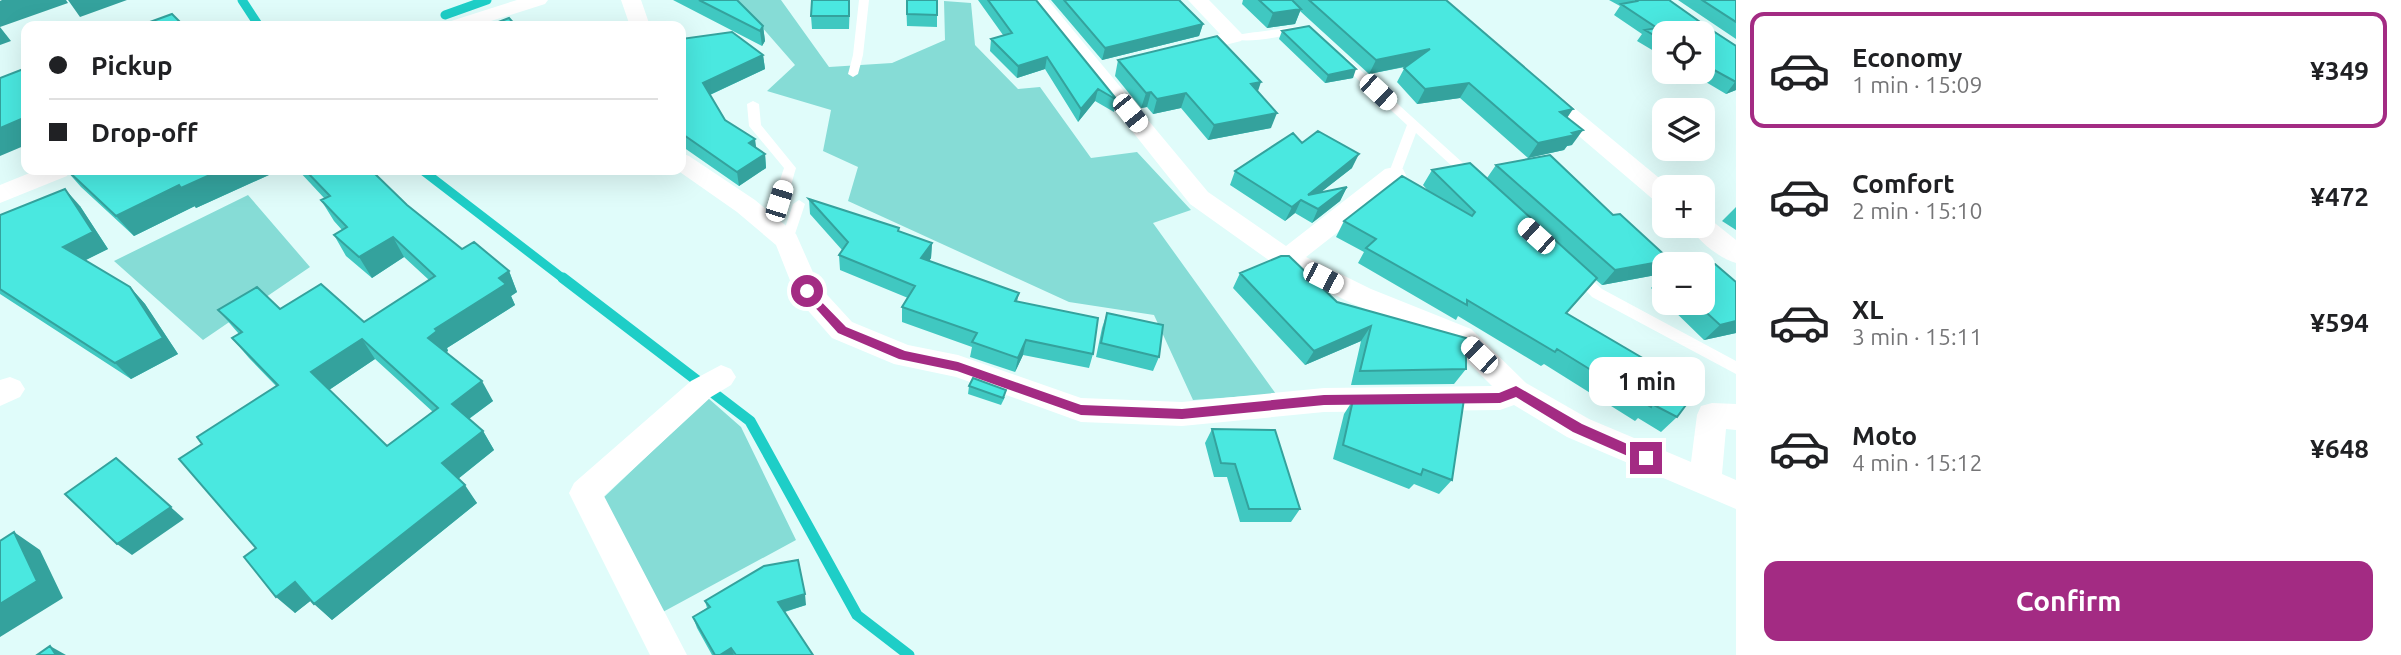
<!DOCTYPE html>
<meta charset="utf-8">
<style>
body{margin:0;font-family:Ubuntu,sans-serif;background:#f2f2f2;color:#202124;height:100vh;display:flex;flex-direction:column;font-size:26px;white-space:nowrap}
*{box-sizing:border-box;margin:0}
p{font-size:23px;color:#757577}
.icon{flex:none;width:38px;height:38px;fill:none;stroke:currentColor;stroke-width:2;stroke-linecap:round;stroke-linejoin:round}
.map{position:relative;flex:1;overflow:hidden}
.sheet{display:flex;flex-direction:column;background:#fff;width:665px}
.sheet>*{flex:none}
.hud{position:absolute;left:21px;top:21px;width:665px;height:154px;border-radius:14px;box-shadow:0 7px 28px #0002;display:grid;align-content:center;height:154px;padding:0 28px;background:#fff}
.fabs{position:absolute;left:1652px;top:21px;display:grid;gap:14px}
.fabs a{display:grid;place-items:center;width:63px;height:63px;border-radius:14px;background:#fff;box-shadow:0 7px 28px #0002;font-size:35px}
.end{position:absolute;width:32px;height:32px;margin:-16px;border:9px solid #a32b83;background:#fff;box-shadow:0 0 0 4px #fff}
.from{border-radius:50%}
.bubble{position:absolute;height:49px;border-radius:14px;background:#fff;box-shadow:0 7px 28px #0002;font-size:23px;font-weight:600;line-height:49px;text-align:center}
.car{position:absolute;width:21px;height:42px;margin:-21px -10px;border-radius:9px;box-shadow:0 0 5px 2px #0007;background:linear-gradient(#fff 24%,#345 0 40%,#fff 0 76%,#345 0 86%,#fff 0)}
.hud b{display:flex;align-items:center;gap:24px;height:66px;font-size:26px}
.hud b+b{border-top:2px solid #e0e0e0}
.hud i{width:18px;height:18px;background:#202124}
ul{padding:12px 0 0;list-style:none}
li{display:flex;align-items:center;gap:21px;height:116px;margin:0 14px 10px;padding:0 14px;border:4px solid transparent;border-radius:14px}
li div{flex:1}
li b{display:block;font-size:26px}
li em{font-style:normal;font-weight:600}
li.current{border-color:#a32b83}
li>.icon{width:63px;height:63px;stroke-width:1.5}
.action{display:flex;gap:14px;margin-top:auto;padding:14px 28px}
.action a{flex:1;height:80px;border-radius:14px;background:#a32b83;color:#fff;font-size:28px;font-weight:600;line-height:80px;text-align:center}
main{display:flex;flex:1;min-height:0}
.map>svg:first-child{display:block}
.green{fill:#86dcd6}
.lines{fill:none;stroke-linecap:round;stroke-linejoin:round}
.stream-far1{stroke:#1ecec7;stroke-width:9}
.stream{stroke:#1ecec7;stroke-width:11}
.lane{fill:#fff;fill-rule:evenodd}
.street{fill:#fff;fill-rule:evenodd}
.wall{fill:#40c8c1;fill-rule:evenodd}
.shaded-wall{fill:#34a29d}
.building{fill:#4ae8e0;stroke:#34a29d;stroke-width:2;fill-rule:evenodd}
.route{fill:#a32b83}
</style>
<main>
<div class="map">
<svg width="1736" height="655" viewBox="0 0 1736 655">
<rect width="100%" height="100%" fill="#e0fcfa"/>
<path class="green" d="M 738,0 L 781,0 L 829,67 L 892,63 L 945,40 L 944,1 L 971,3 L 975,45 L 1018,89 L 1040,87 L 1091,158 L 1137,152 L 1191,210 L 1153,223 L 1276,394 L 1193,400 L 1154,315 L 1069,302 L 848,201 L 858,167 L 823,151 L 831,110 L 767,91 L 795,65 Z
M 248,195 L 310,267 L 203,340 L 114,261 Z
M 708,398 L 741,427 L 796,540 L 661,613 L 601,500 Z"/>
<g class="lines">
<path class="stream-far1" d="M 242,0 L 259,26
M 445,15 L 487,0
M 422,170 L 565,280"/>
<path class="stream" d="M 563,278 L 750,421 L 857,615 L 909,655"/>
<path class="lane" d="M 859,0 L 869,0 L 863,55 L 858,74 L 853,77 L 848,74 L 853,55 Z
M 1301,26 L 1306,29 L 1305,31 C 1287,35 1244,46 1229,37 C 1233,34 1290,28 1301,26 Z
M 1343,57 L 1347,58 L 1474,173 L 1476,176 L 1474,179 L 1466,179 L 1416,133 L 1400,175 L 1398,178 L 1390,178 L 1388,175 L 1407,125 L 1339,62 L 1338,60 Z
M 753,101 L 759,104 L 761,125 L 796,168 C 790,187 785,218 765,226 L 759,222 L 772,204 L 784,168 L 749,126 L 747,104 Z
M 799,200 L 805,204 L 792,243 L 782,243 L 781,240 L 793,204 Z
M 1578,270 L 1583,272 L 1602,289 L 1736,361 L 1736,374 L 1592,297 L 1571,275 Z"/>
<path class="street" d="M 517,0 L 548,0 L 545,4 L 475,26 L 445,26 L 448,22 Z
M 621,0 L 641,0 L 650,26 L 630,26 Z
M 1028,0 L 1048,0 L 1208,192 L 1286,246 L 1385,169 L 1394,167 L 1403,169 L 1406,175 L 1403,181 L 1306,257 L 1371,289 L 1471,329 L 1526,383 L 1589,419 L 1691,462 L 1697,415 L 1701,406 L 1712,403 L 1736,404 L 1736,430 L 1726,429 L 1722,474 L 1736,480 L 1736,509 L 1567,437 L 1514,405 L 1500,410 L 1324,412 L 1182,426 L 1081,422 L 956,377 L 894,364 L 832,338 L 797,298 L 776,245 L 737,212 L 677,170 L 681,170 L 681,153 L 689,156 L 755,200 L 796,234 L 819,286 L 852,322 L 908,345 L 958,355 L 1081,398 L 1182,402 L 1324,388 L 1492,386 L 1451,345 L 1351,303 L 1277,266 L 1190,204 Z
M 1188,0 L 1209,0 L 1241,33 L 1244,37 L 1241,41 L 1185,55 L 1178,53 L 1174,49 L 1178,45 L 1220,34 Z
M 1541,85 L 1549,87 L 1670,187 L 1664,187 L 1664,203 L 1655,201 L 1533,97 L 1530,92 L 1533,87 Z
M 37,170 L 70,170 L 67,176 L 0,203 L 0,185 Z
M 1703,217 L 1711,220 L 1736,240 L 1736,263 C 1720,259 1697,240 1689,226 L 1703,226 Z
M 721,365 L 731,369 L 736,377 L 731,385 L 711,397 L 604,496 L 687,655 L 650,655 L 569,493 L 574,483 L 691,381 Z
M 10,377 L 20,381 L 25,389 L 20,397 L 0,406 L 0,380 Z"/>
</g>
<path class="wall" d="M 673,0 L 737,0 L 763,26 L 765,41 L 762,46 Z
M 850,0 L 849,29 L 812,29 L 811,16 Z
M 906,0 L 937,0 L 937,27 L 907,26 Z
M 978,0 L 1036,0 L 1117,100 L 1114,112 L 1095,101 L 1078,122 L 1045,69 L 1017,78 L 990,51 L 991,39 L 1003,35 Z
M 1051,0 L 1179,0 L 1203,24 L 1199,36 L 1102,60 Z
M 1243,0 L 1446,0 L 1568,118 L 1572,145 L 1567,146 L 1564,150 L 1528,158 L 1460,98 L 1417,104 L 1397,82 L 1405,67 L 1369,74 L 1300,11 L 1295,24 L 1267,28 L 1242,4 Z
M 1609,0 L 1669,0 L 1736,46 L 1736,90 L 1726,94 L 1689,72 L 1703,72 L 1703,33 L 1664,33 L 1664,57 L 1637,41 L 1642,34 L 1614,15 L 1620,6 Z
M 1678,0 L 1736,0 L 1736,39 Z
M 1282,31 L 1353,78 L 1325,83 L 1279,39 Z
M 681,39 L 763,55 L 765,69 L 710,95 L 725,120 L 756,148 L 765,154 L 766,168 L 739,186 L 683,147 L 681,142 Z
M 1118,60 L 1258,92 L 1271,128 L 1208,140 L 1181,108 L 1153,114 L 1147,107 L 1141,108 L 1115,76 Z
M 1302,143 L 1352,168 L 1321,192 L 1347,187 L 1340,201 L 1312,223 L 1295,213 L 1285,221 L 1230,185 L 1235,171 Z
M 1496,165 L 1613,215 L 1670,260 L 1666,264 L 1664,264 L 1656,275 L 1602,285 L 1596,280 L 1567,313 L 1677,417 L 1661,432 L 1638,418 L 1635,421 L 1544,364 L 1541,366 L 1458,316 L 1456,320 L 1358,263 L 1364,252 L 1336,237 L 1344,221 L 1429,192 L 1423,185 L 1432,170 L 1487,178 Z
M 66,170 L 280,170 L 196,208 L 195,206 L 134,236 L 81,187 Z
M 298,170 L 371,170 L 407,205 L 462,249 L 509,271 L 517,292 L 511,296 L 515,305 L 447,348 L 448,351 L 446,352 L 493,401 L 469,419 L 483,431 L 494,450 L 458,479 L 477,503 L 332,620 L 311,600 L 295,613 L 256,548 L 202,444 L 276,386 L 249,358 L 232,338 L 239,334 L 218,310 L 280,309 L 364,322 L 429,280 L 404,257 L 372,278 L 346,256 L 334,235 L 342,230 L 334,221 L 321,200 L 325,199 ZM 375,359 L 433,412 L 387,446 L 329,390 Z
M 809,199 L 899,228 L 899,231 L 932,243 L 931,258 L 929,261 L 1019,293 L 1017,302 L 1093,354 L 1089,368 L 1023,355 L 1015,372 L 970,357 L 972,347 L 902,322 L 902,307 L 908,298 L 840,270 L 839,255 L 842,250 L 810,214 Z
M 80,206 L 108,249 L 85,260 L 130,287 L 145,304 L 178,354 L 131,379 L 0,294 L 0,215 Z
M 1736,207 L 1736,230 L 1722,221 Z
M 1240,273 L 1337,302 L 1466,369 L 1454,384 L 1351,385 L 1361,341 L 1305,365 L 1233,288 Z
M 1664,274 L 1664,301 L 1651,288 Z
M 1666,303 L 1703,303 L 1736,333 L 1704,340 Z
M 1107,313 L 1159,357 L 1153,371 L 1096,357 L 1102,328 Z
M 969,386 L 1005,397 L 1001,405 L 968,394 Z
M 1353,400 L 1452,480 L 1439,494 L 1414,484 L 1409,489 L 1333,459 L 1344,414 Z
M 1212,429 L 1300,509 L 1291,522 L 1240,522 L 1227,477 L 1214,477 L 1205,443 Z
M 705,601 L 806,605 L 785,612 L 813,655 L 712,655 L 697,628 L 693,617 L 707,608 Z"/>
<path class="shaded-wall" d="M 2,0 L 66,0 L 68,3 L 0,27 L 0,1 Z
M 68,0 L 127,0 L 80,17 Z
M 1301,9 L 1295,24 L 1267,28 L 1273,13 Z
M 1203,24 L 1199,36 L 1102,60 L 1105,48 Z
M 763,26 L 765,41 L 762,46 L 760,31 Z
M 0,27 L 11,41 L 0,45 Z
M 1430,49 L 1422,63 L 1369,74 L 1376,60 Z
M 763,55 L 765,69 L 705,97 L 703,83 Z
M 1047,57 L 1045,69 L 1017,78 L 1018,66 Z
M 1356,69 L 1353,78 L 1325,83 L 1328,75 Z
M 1261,82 L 1256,97 L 1251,84 Z
M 1735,82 L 1736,82 L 1736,90 L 1726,94 Z
M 1469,83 L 1460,98 L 1417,104 L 1425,89 Z
M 1098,89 L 1095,101 L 1078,122 L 1081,109 Z
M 1151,92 L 1147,107 L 1141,108 L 1146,93 Z
M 1186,93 L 1181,108 L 1153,114 L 1157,99 Z
M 1573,109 L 1563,124 L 1560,112 Z
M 1277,113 L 1271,128 L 1208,140 L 1214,125 Z
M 26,117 L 26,145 L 0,156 L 0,128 Z
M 1583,130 L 1572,145 L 1567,146 L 1564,150 L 1528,158 L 1538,143 Z
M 755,139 L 757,153 L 749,143 Z
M 765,154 L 766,168 L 739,186 L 737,172 Z
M 1359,154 L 1352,168 L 1307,203 L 1308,195 Z
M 221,170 L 280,170 L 196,208 L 181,188 Z
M 179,185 L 195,206 L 134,236 L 116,216 Z
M 1347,187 L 1340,201 L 1312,223 L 1318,209 Z
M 65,189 L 80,206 L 108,249 L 78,264 L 63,247 Z
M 1301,200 L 1295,213 L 1285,221 L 1292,207 Z
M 393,237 L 404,257 L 372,278 L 359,257 Z
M 932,243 L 931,258 L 921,273 L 921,258 Z
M 1670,260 L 1666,264 L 1664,264 L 1664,267 L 1656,275 L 1602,285 L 1615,270 Z
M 509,271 L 517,292 L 511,296 L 515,305 L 447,348 L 448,351 L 439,358 L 428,338 L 435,329 L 499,278 Z
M 130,287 L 145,304 L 178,354 L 131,379 L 115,363 Z
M 1736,321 L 1736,333 L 1704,340 L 1720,325 Z
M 1371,326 L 1361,341 L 1305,365 L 1314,351 Z
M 362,339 L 375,359 L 326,392 L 311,372 Z
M 1026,340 L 1023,355 L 1015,372 L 1018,358 Z
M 482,381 L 493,401 L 463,423 L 452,404 Z
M 483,431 L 494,450 L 454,482 L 442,463 Z
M 116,458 L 184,519 L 132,555 L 117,544 Z
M 465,485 L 477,503 L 332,620 L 314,604 Z
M 14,532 L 40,550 L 63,598 L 0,637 L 0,604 Z
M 295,582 L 313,599 L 295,613 L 276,597 Z
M 805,594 L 806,605 L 780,613 L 778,602 Z
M 50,646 L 66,655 L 56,655 Z
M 731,648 L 734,655 L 720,655 Z"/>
<path class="building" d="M 699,0 L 737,0 L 763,26 L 760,31 Z
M 812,0 L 849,0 L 849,16 L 811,16 Z
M 907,0 L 937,0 L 937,15 L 907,14 Z
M 988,0 L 1036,0 L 1117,100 L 1098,89 L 1081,109 L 1047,57 L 1018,66 L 991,39 L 1012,33 Z
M 1064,0 L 1179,0 L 1203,24 L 1105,48 Z
M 1259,0 L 1292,0 L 1301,9 L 1273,13 Z
M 1309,0 L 1446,0 L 1573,109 L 1560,112 L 1583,130 L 1572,133 L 1575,135 L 1538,143 L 1469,83 L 1425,89 L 1404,68 L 1430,49 L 1376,60 Z
M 1636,0 L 1669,0 L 1703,24 L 1709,25 L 1710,29 L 1736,46 L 1736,82 L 1703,64 L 1703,33 L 1664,33 L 1664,41 L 1645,30 L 1657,28 L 1621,4 L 1637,1 Z
M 1702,0 L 1736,0 L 1736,22 Z
M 172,14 L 184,26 L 139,26 Z
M 509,18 L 516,26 L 488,26 Z
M 1309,26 L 1356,69 L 1328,75 L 1282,31 Z
M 732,32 L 763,55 L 703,83 L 725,120 L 755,139 L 749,143 L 765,154 L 737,172 L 681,133 L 681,39 Z
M 1217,36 L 1261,82 L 1251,84 L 1277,113 L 1214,125 L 1186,93 L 1157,99 L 1151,92 L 1146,93 L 1118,60 Z
M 26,68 L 26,117 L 0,128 L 0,78 Z
M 1318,131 L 1359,154 L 1308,195 L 1347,187 L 1318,209 L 1301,200 L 1292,207 L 1235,171 L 1293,133 L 1302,143 Z
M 1550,155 L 1613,215 L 1620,214 L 1670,260 L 1615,270 L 1496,165 Z
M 1470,163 L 1597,278 L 1566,313 L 1697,390 L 1677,417 L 1652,404 L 1651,407 L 1557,349 L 1555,352 L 1467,300 L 1467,305 L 1366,248 L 1376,239 L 1344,221 L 1402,176 L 1472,216 L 1475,212 L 1432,170 Z
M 67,170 L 221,170 L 181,188 L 179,185 L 116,216 Z
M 305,170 L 371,170 L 407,205 L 462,249 L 474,242 L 509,271 L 499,278 L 506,284 L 435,329 L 437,331 L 428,338 L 482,381 L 452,404 L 483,431 L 442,463 L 465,485 L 314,604 L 295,582 L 276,597 L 244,557 L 256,548 L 179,459 L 202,444 L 197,437 L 278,385 L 232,338 L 242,332 L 218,310 L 257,287 L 280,309 L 321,284 L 364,322 L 435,276 L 393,237 L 359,257 L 334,235 L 347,227 L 321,200 L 330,196 ZM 362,339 L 438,408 L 387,446 L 311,372 Z
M 65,189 L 93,232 L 63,247 L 130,287 L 163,338 L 115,363 L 0,289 L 0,215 Z
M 809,199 L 899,228 L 898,231 L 932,243 L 921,258 L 1019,293 L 1015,301 L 1098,318 L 1093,354 L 1026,340 L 1018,358 L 972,342 L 977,333 L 902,307 L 915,286 L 839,255 L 848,242 Z
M 1281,256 L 1289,256 L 1337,302 L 1466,338 L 1466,369 L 1360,371 L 1371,326 L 1314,351 L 1240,273 Z
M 1715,264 L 1736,282 L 1736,321 L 1720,325 L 1696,303 L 1703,303 L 1703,266 Z
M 1107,313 L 1163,325 L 1159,357 L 1101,343 Z
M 973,378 L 1006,390 L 1003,398 L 969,386 Z
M 1464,399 L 1452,480 L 1423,469 L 1421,475 L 1343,445 L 1353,400 Z
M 1212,429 L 1275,430 L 1300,509 L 1249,509 L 1235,464 L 1221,463 Z
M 116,458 L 171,507 L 117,544 L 65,494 Z
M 14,532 L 37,581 L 0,604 L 0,541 Z
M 798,560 L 805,594 L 778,602 L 813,655 L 736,655 L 731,648 L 720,655 L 715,655 L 693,617 L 710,607 L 705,601 L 764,566 Z
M 50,646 L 56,655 L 37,655 Z"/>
<path class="route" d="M 807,287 L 846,327 L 905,351 L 958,362 L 1081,405 L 1182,409 L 1324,395 L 1499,393 L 1516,386 L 1582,424 L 1650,454 L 1652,458 L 1646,464 L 1573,432 L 1516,397 L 1500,403 L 1324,405 L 1182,419 L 1081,415 L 957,371 L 899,359 L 838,333 L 803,294 L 803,288 Z"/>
</svg>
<div class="fabs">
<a><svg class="icon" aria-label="locate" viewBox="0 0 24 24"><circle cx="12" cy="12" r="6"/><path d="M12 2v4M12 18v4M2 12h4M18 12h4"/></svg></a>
<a><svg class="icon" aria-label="layers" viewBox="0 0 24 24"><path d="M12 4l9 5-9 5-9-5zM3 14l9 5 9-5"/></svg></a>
<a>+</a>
<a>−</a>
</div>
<i class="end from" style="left:807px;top:291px"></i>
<i class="end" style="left:1646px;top:458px"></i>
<div class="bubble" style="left:1589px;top:357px;width:116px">1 min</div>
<i class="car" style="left:1378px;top:92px;rotate:133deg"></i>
<i class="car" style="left:1130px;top:113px;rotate:141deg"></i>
<i class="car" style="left:779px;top:201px;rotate:17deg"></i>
<i class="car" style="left:1536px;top:236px;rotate:312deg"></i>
<i class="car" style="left:1323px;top:278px;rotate:117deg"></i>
<i class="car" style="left:1479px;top:355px;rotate:314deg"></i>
<div class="hud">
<b><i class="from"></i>Pickup</b>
<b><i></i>Drop-off</b>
</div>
</div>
<section class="sheet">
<ul>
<li class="current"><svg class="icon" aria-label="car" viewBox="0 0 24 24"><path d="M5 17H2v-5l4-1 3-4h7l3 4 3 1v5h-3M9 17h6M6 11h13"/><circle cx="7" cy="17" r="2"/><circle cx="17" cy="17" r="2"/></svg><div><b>Economy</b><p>1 min · 15:09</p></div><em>¥349</em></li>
<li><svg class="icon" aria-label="car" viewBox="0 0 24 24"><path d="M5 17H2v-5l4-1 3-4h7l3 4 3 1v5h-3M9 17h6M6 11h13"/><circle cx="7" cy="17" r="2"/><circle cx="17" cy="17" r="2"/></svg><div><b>Comfort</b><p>2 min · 15:10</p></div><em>¥472</em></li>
<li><svg class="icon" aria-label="car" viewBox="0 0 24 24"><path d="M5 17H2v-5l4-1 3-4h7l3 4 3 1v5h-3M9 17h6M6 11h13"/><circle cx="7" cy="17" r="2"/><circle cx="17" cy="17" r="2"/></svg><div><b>XL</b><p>3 min · 15:11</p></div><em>¥594</em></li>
<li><svg class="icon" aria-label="car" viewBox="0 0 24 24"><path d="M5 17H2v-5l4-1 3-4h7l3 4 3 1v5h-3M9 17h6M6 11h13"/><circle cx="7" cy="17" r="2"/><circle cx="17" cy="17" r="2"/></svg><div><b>Moto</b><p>4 min · 15:12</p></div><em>¥648</em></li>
</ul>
<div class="action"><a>Confirm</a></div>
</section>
</main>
